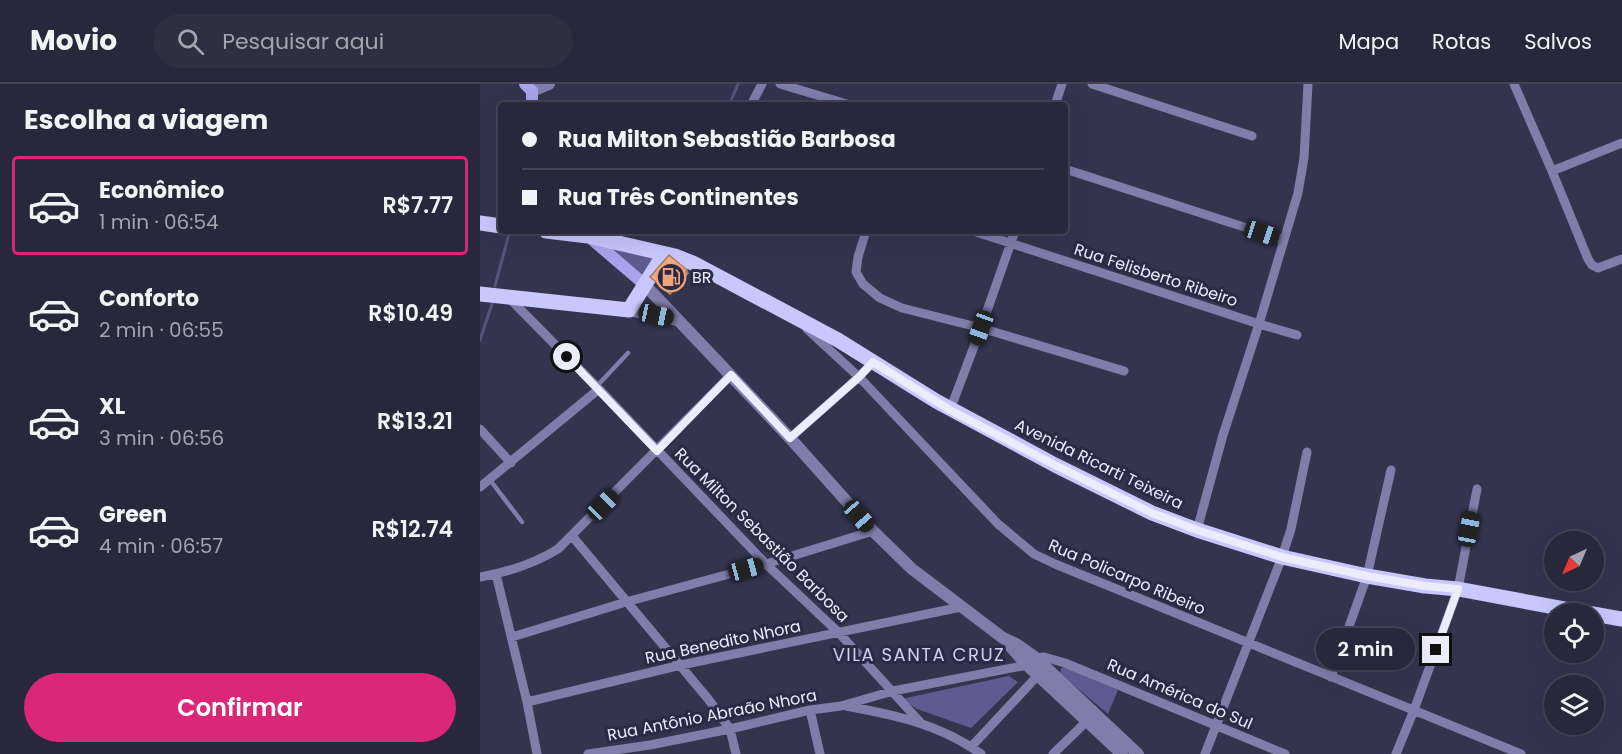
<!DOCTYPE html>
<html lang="pt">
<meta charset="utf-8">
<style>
body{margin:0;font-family:Poppins,sans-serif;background:#302f42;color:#f1f3f6;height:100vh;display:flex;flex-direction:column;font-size:22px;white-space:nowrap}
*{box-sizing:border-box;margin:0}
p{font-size:20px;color:#a5a5af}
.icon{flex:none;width:33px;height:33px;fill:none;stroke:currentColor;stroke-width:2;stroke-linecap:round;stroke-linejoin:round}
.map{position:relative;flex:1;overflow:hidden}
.sheet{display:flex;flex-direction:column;background:#28273b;width:480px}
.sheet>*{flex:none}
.guide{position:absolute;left:18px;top:18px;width:570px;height:132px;border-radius:6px;box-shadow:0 6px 24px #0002,0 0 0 2px #445;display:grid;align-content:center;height:132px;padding:0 24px;background:#28273b}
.needle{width:39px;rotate:224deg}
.tools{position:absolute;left:1064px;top:447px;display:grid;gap:12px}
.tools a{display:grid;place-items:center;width:60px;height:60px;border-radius:50%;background:#28273b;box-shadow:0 6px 24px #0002,0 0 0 2px #445;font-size:30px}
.end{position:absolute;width:27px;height:27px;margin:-14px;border:8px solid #ececfd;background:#111;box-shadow:0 0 0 3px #111}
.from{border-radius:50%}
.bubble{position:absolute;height:42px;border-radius:21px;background:#28273b;box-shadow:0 6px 24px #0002,0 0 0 2px #445;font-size:20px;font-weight:600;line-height:42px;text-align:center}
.car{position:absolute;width:18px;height:36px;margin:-18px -9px;border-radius:8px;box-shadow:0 0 4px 2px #0007;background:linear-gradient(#222 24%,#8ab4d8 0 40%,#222 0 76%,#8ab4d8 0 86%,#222 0)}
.guide b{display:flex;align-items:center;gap:21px;height:57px;font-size:22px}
.guide b+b{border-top:2px solid #445}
.guide i{width:15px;height:15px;background:#f1f3f6}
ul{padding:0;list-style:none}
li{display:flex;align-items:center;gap:18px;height:99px;margin:0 12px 9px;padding:0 12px;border:3px solid transparent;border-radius:6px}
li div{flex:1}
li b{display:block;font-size:22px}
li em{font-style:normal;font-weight:600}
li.on{border-color:#db2777}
li>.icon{width:54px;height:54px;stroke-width:1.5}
h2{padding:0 24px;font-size:27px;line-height:72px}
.primary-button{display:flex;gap:12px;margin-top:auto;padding:12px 24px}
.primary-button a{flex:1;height:69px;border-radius:36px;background:#db2777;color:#fff;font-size:24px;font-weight:600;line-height:69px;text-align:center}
header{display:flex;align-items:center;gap:36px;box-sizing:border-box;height:84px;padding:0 30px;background:#28273b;border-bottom:2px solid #445}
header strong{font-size:28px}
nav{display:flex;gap:33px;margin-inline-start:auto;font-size:21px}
.search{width:420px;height:54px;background:#302f42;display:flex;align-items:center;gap:15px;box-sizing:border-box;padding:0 21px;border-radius:33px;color:#a5a5af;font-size:22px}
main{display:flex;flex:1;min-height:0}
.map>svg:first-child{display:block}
.green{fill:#5e5b90}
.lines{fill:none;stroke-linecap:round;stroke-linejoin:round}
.stream{stroke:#59537a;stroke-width:3}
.service{stroke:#7f7daa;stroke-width:4.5}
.minor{stroke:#7f7daa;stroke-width:9}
.tertiary{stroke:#7f7daa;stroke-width:12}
.secondary{stroke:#a7a4eb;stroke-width:12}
.primary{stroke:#c8c7fe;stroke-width:15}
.wall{fill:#cd9678}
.shaded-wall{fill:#a77a61}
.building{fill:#eeae8b;stroke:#a77a61;stroke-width:1.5}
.route{stroke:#ececfd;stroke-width:8}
.labels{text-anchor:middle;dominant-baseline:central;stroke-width:6;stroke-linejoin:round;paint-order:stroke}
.street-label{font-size:16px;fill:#ececfd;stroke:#2b2a44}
.poi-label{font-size:16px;fill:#ececfd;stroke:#2b2a44;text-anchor:start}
.neighbourhood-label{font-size:18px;letter-spacing:1.5px;fill:#d0cff2;stroke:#2b2a44}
</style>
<header>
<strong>Movio</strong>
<div class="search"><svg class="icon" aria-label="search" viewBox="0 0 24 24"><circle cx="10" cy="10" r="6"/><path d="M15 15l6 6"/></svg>Pesquisar aqui</div>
<nav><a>Mapa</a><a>Rotas</a><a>Salvos</a></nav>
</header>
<main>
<section class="sheet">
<h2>Escolha a viagem</h2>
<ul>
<li class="on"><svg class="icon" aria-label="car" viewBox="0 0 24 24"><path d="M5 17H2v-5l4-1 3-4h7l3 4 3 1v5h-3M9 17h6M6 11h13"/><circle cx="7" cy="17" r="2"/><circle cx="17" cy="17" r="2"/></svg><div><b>Econômico</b><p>1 min · 06:54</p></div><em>R$7.77</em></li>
<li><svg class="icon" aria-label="car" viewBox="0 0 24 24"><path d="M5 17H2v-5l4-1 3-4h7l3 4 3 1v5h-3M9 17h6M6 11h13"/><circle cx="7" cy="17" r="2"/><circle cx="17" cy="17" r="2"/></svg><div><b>Conforto</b><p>2 min · 06:55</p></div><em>R$10.49</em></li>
<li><svg class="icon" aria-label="car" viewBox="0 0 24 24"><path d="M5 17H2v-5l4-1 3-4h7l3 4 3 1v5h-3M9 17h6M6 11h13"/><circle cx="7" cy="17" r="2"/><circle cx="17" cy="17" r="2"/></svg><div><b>XL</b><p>3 min · 06:56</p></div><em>R$13.21</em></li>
<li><svg class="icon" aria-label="car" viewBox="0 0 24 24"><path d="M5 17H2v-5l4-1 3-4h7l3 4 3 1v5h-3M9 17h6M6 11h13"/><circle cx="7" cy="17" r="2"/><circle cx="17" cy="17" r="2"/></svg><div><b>Green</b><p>4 min · 06:57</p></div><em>R$12.74</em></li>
</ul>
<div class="primary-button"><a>Confirmar</a></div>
</section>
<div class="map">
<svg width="1142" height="670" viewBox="0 0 1142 670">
<rect width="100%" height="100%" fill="#35344f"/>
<path class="green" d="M 126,162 L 177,171 L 161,192 Z
M 583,583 L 590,585 L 638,606 L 628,630 L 584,593 L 580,589 L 581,585 Z
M 529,592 L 538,598 L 491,644 L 437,625 L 421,615 Z"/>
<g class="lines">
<path class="stream" d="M 249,21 L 258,0
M 15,202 L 29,150
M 0,256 L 12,220"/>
<path class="service" d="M 116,303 L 148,269
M 10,396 L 42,438"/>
<path class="minor" d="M 300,0 L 370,21
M 612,0 L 772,52
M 1034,0 L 1072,87 L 1108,175 L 1112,181 L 1118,184 L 1142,175
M 271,21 L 282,0
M 575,21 L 582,0
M 585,85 L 804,156
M 1072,87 L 1142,59
M 386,147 L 378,173 L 376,188 L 383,200 L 400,214 L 422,224 L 501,244 L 644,287
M 493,147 L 779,240 L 817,251
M 28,213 L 119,305 L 286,480 L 359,549 L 440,638
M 327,245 L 379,293 L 518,440 L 554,470 L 575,480 L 1041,670
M 470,326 L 501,244 L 535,147
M 0,345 L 31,379
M 310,354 L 379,293 L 393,278
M 0,403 L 119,305
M 717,446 L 743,351 L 779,240 L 818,109 L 824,74 L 828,0
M 92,452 L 229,616 L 250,645 L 256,670
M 16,490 L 47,618 L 57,670
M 0,493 C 28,488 54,480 78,465 L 251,291
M 32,553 L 146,518 L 286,480 L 393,447
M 851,593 L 887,492 L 911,386
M 47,618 L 201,581 L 481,523
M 366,622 C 415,631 460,640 501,670
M 330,626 L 340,670
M 491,663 L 561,588
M 108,670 L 170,661 L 250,645 L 330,626 L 361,622 L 413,607 L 547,581 L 556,574 L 564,573 L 585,579 L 805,670
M 573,670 L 607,637
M 725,670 L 802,473 L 811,445 L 827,368
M 916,670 L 934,626 L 978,505 L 997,405"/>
<path class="tertiary" d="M 52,7 L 69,0
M 164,200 L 310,354 L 393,447 L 432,485 L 523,554 L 536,560 L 556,574 L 658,670
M 149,226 L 198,236
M 530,562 L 547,581 L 642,670"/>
<path class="secondary" d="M 45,0 L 52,7 L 52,21
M 108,152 L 164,200"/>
<path class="primary" d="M 0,139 L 21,142
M 66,147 L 108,152 L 195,172 L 215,180 L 358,256 L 456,317 L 575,381 L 672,429 L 717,446 L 802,473 L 887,492 L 945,502 L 978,505 L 1112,530
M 0,210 L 149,226 L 184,170
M 1113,530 L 1142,535"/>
</g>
<path class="wall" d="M 209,189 L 190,211 L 173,196 L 170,193 Z"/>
<path class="shaded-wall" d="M 207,186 L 209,189 L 190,211 L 188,208 Z"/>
<path class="building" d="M 189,171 L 207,186 L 188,208 L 170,193 Z"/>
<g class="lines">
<path class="route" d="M 87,273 L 177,367 L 251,291 L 310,354 L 379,293 L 393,278 L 470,326 L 575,381 L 672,429 L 717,446 L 802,473 L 887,492 L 945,502 L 978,505 L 956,566"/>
</g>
<defs>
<g id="fuel-ring" transform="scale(1.5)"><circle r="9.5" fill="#2b2a44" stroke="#efa377" stroke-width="1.5"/><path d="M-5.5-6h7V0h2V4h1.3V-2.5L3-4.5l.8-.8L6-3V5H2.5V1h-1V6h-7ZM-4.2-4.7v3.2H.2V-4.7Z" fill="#efa377"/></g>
</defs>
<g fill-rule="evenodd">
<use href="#fuel-ring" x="191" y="193"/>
</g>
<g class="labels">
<g class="street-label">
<text transform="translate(676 191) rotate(18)">Rua Felisberto Ribeiro</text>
<text transform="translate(619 380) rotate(26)">Avenida Ricarti Teixeira</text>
<text transform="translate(282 451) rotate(45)">Rua Milton Sebastião Barbosa</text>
<text transform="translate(647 493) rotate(23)">Rua Policarpo Ribeiro</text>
<text transform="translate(243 558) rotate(-12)">Rua Benedito Nhora</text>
<text transform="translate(700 610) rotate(23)">Rua América do Sul</text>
<text transform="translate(232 631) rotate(-11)">Rua Antônio Abraão Nhora</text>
</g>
<g class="poi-label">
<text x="212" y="193">BR</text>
</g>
<g class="neighbourhood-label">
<text x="439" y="570">VILA SANTA CRUZ</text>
</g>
</g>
</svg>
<div class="tools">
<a><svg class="needle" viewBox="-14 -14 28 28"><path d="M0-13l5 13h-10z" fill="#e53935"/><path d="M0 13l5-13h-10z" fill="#a5a5af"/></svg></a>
<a><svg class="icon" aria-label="locate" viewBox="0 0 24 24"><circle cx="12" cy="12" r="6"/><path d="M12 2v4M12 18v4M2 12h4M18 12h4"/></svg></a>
<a><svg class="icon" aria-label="layers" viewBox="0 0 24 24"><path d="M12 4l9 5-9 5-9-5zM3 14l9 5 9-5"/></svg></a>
</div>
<i class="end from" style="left:87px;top:273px"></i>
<i class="end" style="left:956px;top:566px"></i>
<div class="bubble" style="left:836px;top:544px;width:99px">2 min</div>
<i class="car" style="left:782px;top:149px;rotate:108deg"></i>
<i class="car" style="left:176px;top:231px;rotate:102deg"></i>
<i class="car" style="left:501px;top:244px;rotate:200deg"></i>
<i class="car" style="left:123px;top:421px;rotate:45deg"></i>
<i class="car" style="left:379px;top:432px;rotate:139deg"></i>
<i class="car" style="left:989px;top:445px;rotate:11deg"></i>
<i class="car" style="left:266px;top:485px;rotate:75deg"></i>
<div class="guide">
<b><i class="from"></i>Rua Milton Sebastião Barbosa</b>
<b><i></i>Rua Três Continentes</b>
</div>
</div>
</main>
